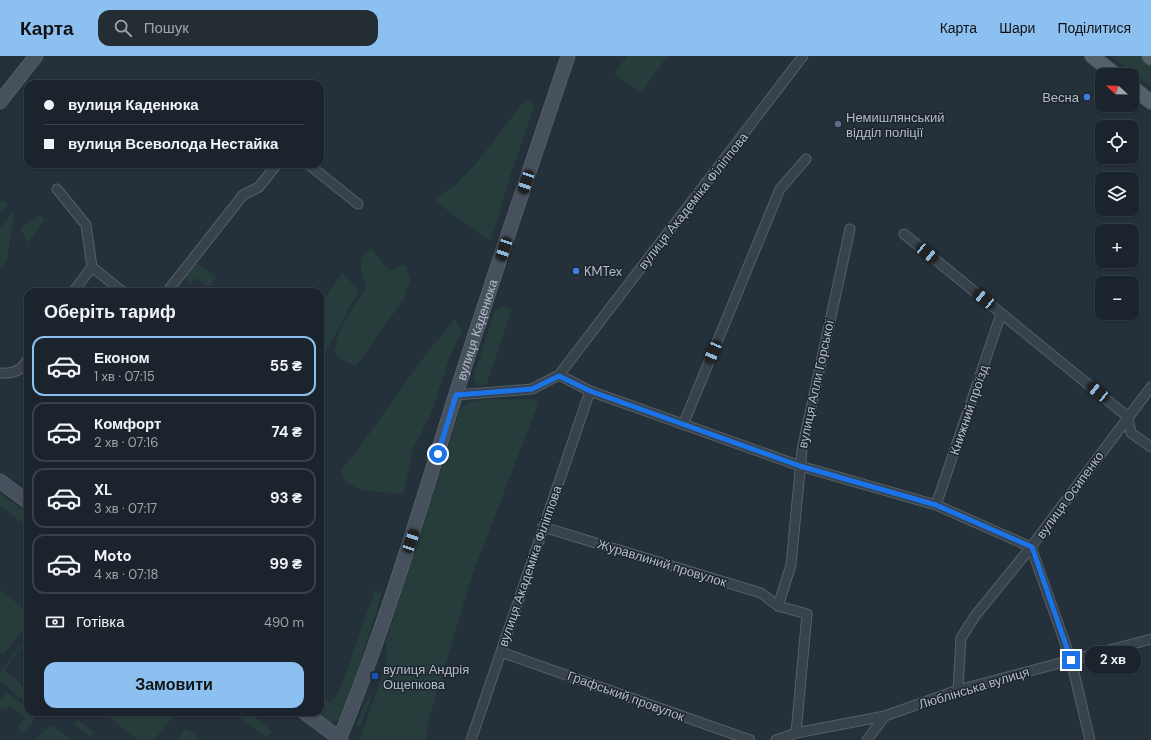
<!DOCTYPE html>
<html lang="uk">
<meta charset="utf-8">
<style>
body{margin:0;font-family:"DM Sans",sans-serif;background:#242c34;color:#f1f3f6;height:100vh;display:flex;flex-direction:column;font-size:15px;white-space:nowrap}
*{box-sizing:border-box;margin:0}
p{font-size:13px;color:#a0a4a9}
.icon{flex:none;width:22px;height:22px;fill:none;stroke:currentColor;stroke-width:2;stroke-linecap:round;stroke-linejoin:round}
.map{position:relative;flex:1;overflow:hidden}
.panel{position:absolute;left:24px;top:232px;width:300px;height:428px;display:flex;flex-direction:column;background:#1b242c;border-radius:12px;box-shadow:0 1px 3px #0004,0 0 0 1px #394148}
.panel>*{flex:none}
.banner{position:absolute;left:24px;top:24px;width:300px;height:88px;border-radius:12px;box-shadow:0 1px 3px #0004,0 0 0 1px #394148;display:grid;align-content:center;height:88px;padding:0 20px;background:#1b242c}
.needle{width:26px;rotate:292deg}
.controls{position:absolute;left:1095px;top:12px;display:grid;gap:8px}
.controls a{display:grid;place-items:center;width:44px;height:44px;border-radius:8px;background:#1b242c;box-shadow:0 1px 3px #0004,0 0 0 1px #394148;font-size:20px}
.end{position:absolute;width:18px;height:18px;margin:-9px;border:5px solid #1a73e8;background:#fff;box-shadow:0 0 0 2px #fff}
.from{border-radius:50%}
.bubble{position:absolute;height:28px;border-radius:12px;background:#1b242c;box-shadow:0 1px 3px #0004,0 0 0 1px #394148;font-size:13px;font-weight:700;line-height:28px;text-align:center}
.car{position:absolute;width:12px;height:24px;margin:-12px -6px;border-radius:5px;box-shadow:0 0 3px 1px #0007;background:linear-gradient(#222 24%,#8ab4d8 0 40%,#222 0 76%,#8ab4d8 0 86%,#222 0)}
.banner b{display:flex;align-items:center;gap:14px;height:38px;font-size:15px}
.banner b+b{border-top:1px solid #394148}
.banner i{width:10px;height:10px;background:#f1f3f6}
ul{padding:0;list-style:none}
li{display:flex;align-items:center;gap:12px;height:60px;margin:0 8px 6px;padding:0 12px;border:2px solid #394148;border-radius:12px}
li div{flex:1}
li b{display:block;font-size:15px}
li em{font-style:normal;font-weight:700}
li.active{border-color:#8cc0f1}
li>.icon{width:36px;height:36px;stroke-width:1.5}
h2{padding:0 20px;font-size:18px;line-height:48px}
.pay{display:flex;align-items:center;gap:10px;height:44px;padding:0 20px;font-size:15px}
.pay p{margin-inline-start:auto}
.button{display:flex;gap:8px;margin-top:auto;padding:8px 20px}
.button a{flex:1;height:46px;border-radius:12px;background:#8cc0f1;color:#111;font-size:16px;font-weight:700;line-height:46px;text-align:center}
header{display:flex;align-items:center;gap:24px;box-sizing:border-box;height:56px;padding:0 20px;background:#8cc0f1;color:#111}
header strong{font-size:19px}
nav{display:flex;gap:22px;margin-inline-start:auto;font-size:14px}
.search{width:280px;height:36px;background:#242c34;display:flex;align-items:center;gap:10px;box-sizing:border-box;padding:0 14px;border-radius:12px;color:#a0a4a9;font-size:15px}
.map>svg:first-child{display:block}
.green{fill:#273d3b}
.lines{fill:none;stroke-linecap:round;stroke-linejoin:round}
.street-casing{stroke:#555f68;stroke-width:11}
.secondary-casing{stroke:#555f68;stroke-width:15}
.primary-casing{stroke:#434d56;stroke-width:16}
.street{stroke:#37424a;stroke-width:9}
.secondary{stroke:#46515d;stroke-width:13}
.primary{stroke:#55616a;stroke-width:14}
.route{stroke:#1a73e8;stroke-width:5}
.shop-dot{fill:#3f7fe0;stroke:#1d262f;stroke-width:1.5}
.service-dot{fill:#5c6f8a;stroke:#1d262f;stroke-width:1.5}
.transit-dot{fill:#1a4fb4;stroke:#1d262f;stroke-width:1.5}
.labels{text-anchor:middle;dominant-baseline:central;stroke-width:3;stroke-linejoin:round;paint-order:stroke}
.poi-label{font-size:13px;fill:#b3bcc6;stroke:#1d262f;text-anchor:start}
.street-label{font-size:13px;fill:#b3bcc6;stroke:#1d262f}
</style>
<header>
<strong>Карта</strong>
<div class="search"><svg class="icon" aria-label="search" viewBox="0 0 24 24"><circle cx="10" cy="10" r="6"/><path d="M15 15l6 6"/></svg>Пошук</div>
<nav><a>Карта</a><a>Шари</a><a>Поділитися</a></nav>
</header>
<div class="map">
<svg width="1151" height="684" viewBox="0 0 1151 684">
<rect width="100%" height="100%" fill="#24303a"/>
<path class="green" d="M 627,0 L 667,0 L 641,37 L 614,18 Z
M 1111,0 L 1141,0 L 1151,8 L 1151,31 Z
M 526,43 L 535,49 L 510,120 L 500,156 L 490,185 L 433,144 L 454,130 L 478,105 Z
M 3,144 L 8,149 L 0,159 L 0,147 Z
M 15,152 L 7,204 L 0,212 L 0,172 Z
M 39,159 L 45,163 L 28,187 L 20,172 Z
M 372,193 L 390,215 L 400,209 L 406,211 L 410,224 L 404,243 L 356,310 L 342,304 L 335,297 C 336,272 354,252 366,231 C 361,217 355,200 372,193 Z
M 197,207 L 216,221 L 210,231 L 196,222 L 191,229 L 184,223 Z
M 342,217 L 359,234 L 325,297 L 320,293 L 320,249 Z
M 503,251 L 512,254 L 486,329 L 478,329 L 473,323 L 495,254 Z
M 455,263 L 462,274 L 449,303 L 431,358 L 413,393 L 403,438 L 361,434 L 345,425 L 341,414 L 357,395 L 425,299 Z
M 485,343 L 531,343 L 539,345 L 472,520 L 429,663 L 426,684 L 359,684 L 387,607 L 386,585 L 461,351 L 470,346 Z
M 0,437 L 28,458 L 28,471 L 0,450 Z
M 0,534 L 28,556 L 28,567 L 3,599 L 0,597 Z
M 375,534 L 382,537 L 346,651 C 336,673 331,669 314,656 L 320,656 L 320,639 L 330,647 L 339,636 Z
M 28,580 L 28,583 L 4,614 L 28,634 L 28,648 L 0,625 L 0,616 Z
M 374,635 L 360,671 L 356,669 L 364,649 Z
M 9,637 L 28,653 L 28,656 L 35,658 L 32,668 L 24,678 L 17,672 L 25,662 L 9,649 L 5,654 L 2,652 L 0,655 L 0,643 L 5,638 Z
M 102,656 L 164,656 L 172,662 L 154,684 L 138,684 Z
M 233,656 L 247,656 L 272,675 L 267,682 Z
M 78,664 L 94,677 L 90,681 L 74,669 Z
M 50,671 L 55,671 L 71,684 L 36,684 L 44,674 Z
M 186,672 L 201,684 L 177,684 Z"/>
<g class="lines">
<g class="street-casing">
<path id="street" d="M 308,108 L 358,148
M 57,133 L 86,169 L 92,211 L 123,236
M 904,178 L 1128,361 L 1131,377 L 1151,391
M 170,232 L 243,139 L 259,131 L 277,108
M 73,236 L 92,211
M 0,317 C 12,318 23,315 28,302
M 559,319 L 590,335 L 800,410 L 936,449 L 1031,491 L 1071,604 L 1090,684
M 456,339 L 532,333 L 559,319 L 803,0
M 683,369 L 780,133 L 806,103
M 936,449 L 1001,258
M 543,471 L 761,537 L 778,550
M 501,596 L 750,684
M 958,634 L 961,582 L 975,560 L 1031,491 L 1151,331
M 796,677 L 807,558 L 778,550 L 791,509 L 802,394 L 850,173
M 471,684 L 590,335
M 776,684 L 796,677 L 885,660 L 958,634 L 1151,583
M 867,684 L 885,660"/>
</g>
<g class="secondary-casing">
<g id="secondary">
<path d="M 0,46 L 36,0"/>
<path d="M 0,425 L 28,446"/>
<path d="M 304,656 L 340,683"/>
<path id="s1" d="M 339,684 C 385,572 419,456 455,341 C 491,227 530,114 568,0"/>
</g>
</g>
<g class="primary-casing">
<path id="primary" d="M 1092,0 L 1116,19
M 1149,0 L 1151,2
M 1132,31 L 1151,46"/>
</g>
<use href="#street" class="street"/>
<use href="#secondary" class="secondary"/>
<use href="#primary" class="primary"/>
</g>
<g class="lines">
<path class="route" d="M 438,398 L 456,339 L 532,333 L 559,320 L 590,335 L 800,410 L 936,449 L 1032,491 L 1071,604"/>
</g>
<g class="shop-dot">
<circle cx="1087" cy="41" r="4"/>
<circle cx="576" cy="215" r="4"/>
</g>
<circle class="service-dot" cx="838" cy="68" r="4"/>
<rect class="transit-dot" x="371" y="616" width="8" height="8" rx="2"/>
<g class="labels">
<g class="poi-label">
<text x="1079" y="41" text-anchor="end">Весна</text>
<text x="846" y="61">Немишлянський<tspan x="846" dy="15">відділ поліції</tspan></text>
<text x="584" y="215">KMTex</text>
<text x="383" y="613">вулиця Андрія<tspan x="383" dy="15">Ощепкова</tspan></text>
</g>
<g class="street-label">
<text transform="translate(693 145) rotate(-52)">вулиця Академіка Філіппова</text>
<text stroke="none"><textPath href="#s1" startOffset="433">вулиця Каденюка</textPath></text>
<text transform="translate(816 328) rotate(-78)">вулиця Алли Горської</text>
<text transform="translate(969 354) rotate(-71)">Книжний проїзд</text>
<text transform="translate(1070 439) rotate(-54)">вулиця Осипенко</text>
<text transform="translate(662 507) rotate(17)">Журавлиний провулок</text>
<text transform="translate(530 510) rotate(-71)">вулиця Академіка Філіппова</text>
<text transform="translate(974 632) rotate(-17)">Люблінська вулиця</text>
<text transform="translate(626 640) rotate(20)">Графський провулок</text>
</g>
</g>
</svg>
<div class="controls">
<a><svg class="needle" viewBox="-14 -14 28 28"><path d="M0-13l5 13h-10z" fill="#e53935"/><path d="M0 13l5-13h-10z" fill="#a0a4a9"/></svg></a>
<a><svg class="icon" aria-label="locate" viewBox="0 0 24 24"><circle cx="12" cy="12" r="6"/><path d="M12 2v4M12 18v4M2 12h4M18 12h4"/></svg></a>
<a><svg class="icon" aria-label="layers" viewBox="0 0 24 24"><path d="M12 4l9 5-9 5-9-5zM3 14l9 5 9-5"/></svg></a>
<a>+</a>
<a>−</a>
</div>
<i class="end from" style="left:438px;top:398px"></i>
<i class="end" style="left:1071px;top:604px"></i>
<div class="bubble" style="left:1085px;top:590px;width:56px">2 хв</div>
<i class="car" style="left:526px;top:126px;rotate:198deg"></i>
<i class="car" style="left:504px;top:193px;rotate:198deg"></i>
<i class="car" style="left:927px;top:197px;rotate:129deg"></i>
<i class="car" style="left:984px;top:243px;rotate:309deg"></i>
<i class="car" style="left:713px;top:296px;rotate:203deg"></i>
<i class="car" style="left:1098px;top:336px;rotate:309deg"></i>
<i class="car" style="left:411px;top:485px;rotate:19deg"></i>
<div class="banner">
<b><i class="from"></i>вулиця Каденюка</b>
<b><i></i>вулиця Всеволода Нестайка</b>
</div>
<section class="panel">
<h2>Оберіть тариф</h2>
<ul>
<li class="active"><svg class="icon" aria-label="car" viewBox="0 0 24 24"><path d="M5 17H2v-5l4-1 3-4h7l3 4 3 1v5h-3M9 17h6M6 11h13"/><circle cx="7" cy="17" r="2"/><circle cx="17" cy="17" r="2"/></svg><div><b>Економ</b><p>1 хв · 07:15</p></div><em>55 ₴</em></li>
<li><svg class="icon" aria-label="car" viewBox="0 0 24 24"><path d="M5 17H2v-5l4-1 3-4h7l3 4 3 1v5h-3M9 17h6M6 11h13"/><circle cx="7" cy="17" r="2"/><circle cx="17" cy="17" r="2"/></svg><div><b>Комфорт</b><p>2 хв · 07:16</p></div><em>74 ₴</em></li>
<li><svg class="icon" aria-label="car" viewBox="0 0 24 24"><path d="M5 17H2v-5l4-1 3-4h7l3 4 3 1v5h-3M9 17h6M6 11h13"/><circle cx="7" cy="17" r="2"/><circle cx="17" cy="17" r="2"/></svg><div><b>XL</b><p>3 хв · 07:17</p></div><em>93 ₴</em></li>
<li><svg class="icon" aria-label="car" viewBox="0 0 24 24"><path d="M5 17H2v-5l4-1 3-4h7l3 4 3 1v5h-3M9 17h6M6 11h13"/><circle cx="7" cy="17" r="2"/><circle cx="17" cy="17" r="2"/></svg><div><b>Moto</b><p>4 хв · 07:18</p></div><em>99 ₴</em></li>
</ul>
<div class="pay"><svg class="icon" aria-label="cash" viewBox="0 0 24 24"><path d="M3 7h18v10H3z"/><circle cx="12" cy="12" r="2"/></svg>Готівка<p>490 m</p></div>
<div class="button"><a>Замовити</a></div>
</section>
</div>
